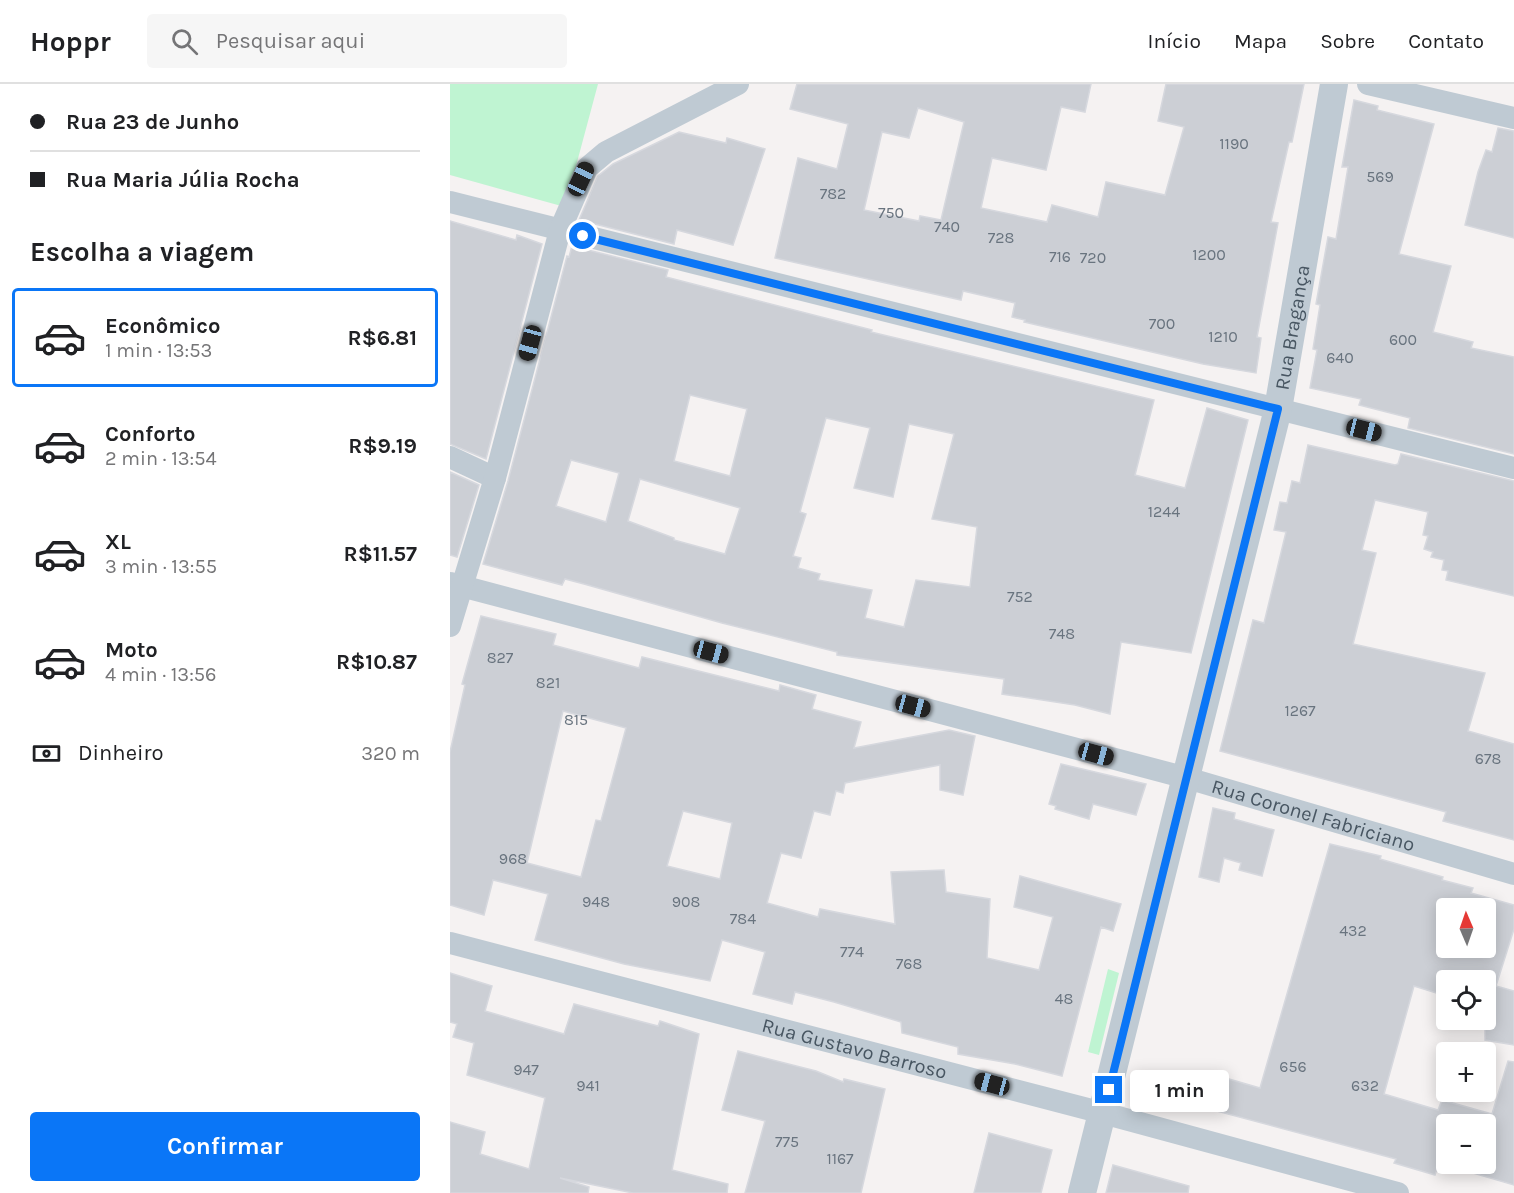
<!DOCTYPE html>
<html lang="pt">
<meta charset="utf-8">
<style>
body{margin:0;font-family:Karla,sans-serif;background:#f6f6f6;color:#202124;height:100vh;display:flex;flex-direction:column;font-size:22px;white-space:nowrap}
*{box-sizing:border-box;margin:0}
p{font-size:20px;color:#757577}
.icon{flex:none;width:33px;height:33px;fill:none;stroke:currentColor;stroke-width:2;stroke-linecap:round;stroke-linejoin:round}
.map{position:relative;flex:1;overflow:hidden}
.drawer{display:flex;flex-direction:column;background:#fff;width:450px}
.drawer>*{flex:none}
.guide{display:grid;align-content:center;height:132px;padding:0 30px;background:#fff}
.needle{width:39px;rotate:358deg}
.controls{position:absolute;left:986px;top:814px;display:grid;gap:12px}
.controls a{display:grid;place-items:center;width:60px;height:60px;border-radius:6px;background:#fff;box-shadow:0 3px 15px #0003;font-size:30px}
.end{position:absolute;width:27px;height:27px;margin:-14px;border:8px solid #0a76f7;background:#fff;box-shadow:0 0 0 3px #fff}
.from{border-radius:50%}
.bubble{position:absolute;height:42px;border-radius:6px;background:#fff;box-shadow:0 3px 15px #0003;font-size:20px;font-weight:700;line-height:42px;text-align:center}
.car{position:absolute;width:18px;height:36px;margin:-18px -9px;border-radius:8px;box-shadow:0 0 4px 2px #0007;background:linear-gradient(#222 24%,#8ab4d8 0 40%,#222 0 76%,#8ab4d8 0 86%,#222 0)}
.guide b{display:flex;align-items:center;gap:21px;height:57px;font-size:22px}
.guide b+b{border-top:2px solid #e0e0e0}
.guide i{width:15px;height:15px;background:#202124}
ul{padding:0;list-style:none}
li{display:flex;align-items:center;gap:18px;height:99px;margin:0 12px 9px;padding:0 18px;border:3px solid transparent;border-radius:6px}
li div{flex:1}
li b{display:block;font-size:22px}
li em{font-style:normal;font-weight:700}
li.on{border-color:#0a76f7}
li>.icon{width:54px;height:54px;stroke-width:1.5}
h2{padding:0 30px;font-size:27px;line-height:72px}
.pay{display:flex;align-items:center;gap:15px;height:66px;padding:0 30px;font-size:22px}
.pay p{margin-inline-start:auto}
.button{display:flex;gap:12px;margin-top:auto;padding:12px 30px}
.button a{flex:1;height:69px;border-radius:6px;background:#0a76f7;color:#fff;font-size:24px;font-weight:700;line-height:69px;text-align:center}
header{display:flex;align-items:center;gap:36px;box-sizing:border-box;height:84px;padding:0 30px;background:#fff;border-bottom:2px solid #e0e0e0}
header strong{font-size:28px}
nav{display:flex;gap:33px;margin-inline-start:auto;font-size:21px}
.search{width:420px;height:54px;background:#f6f6f6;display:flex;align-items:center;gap:15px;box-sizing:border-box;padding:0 21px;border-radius:6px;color:#757577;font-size:22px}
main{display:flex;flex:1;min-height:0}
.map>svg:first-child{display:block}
.green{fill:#bff4d2}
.building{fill:#cccfd5;stroke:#d6d8de;stroke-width:1.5;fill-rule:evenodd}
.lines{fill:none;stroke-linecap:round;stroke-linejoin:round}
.minor{stroke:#bfcad3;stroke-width:22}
.tertiary{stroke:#bfcad3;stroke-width:28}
.route{stroke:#0a76f7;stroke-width:8}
.labels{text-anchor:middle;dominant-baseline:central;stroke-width:6;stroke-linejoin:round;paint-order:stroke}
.number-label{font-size:16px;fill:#69747f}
.street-label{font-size:20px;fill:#485662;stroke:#fff}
</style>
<header>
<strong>Hoppr</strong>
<div class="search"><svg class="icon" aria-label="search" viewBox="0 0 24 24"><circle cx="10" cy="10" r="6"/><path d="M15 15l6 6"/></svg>Pesquisar aqui</div>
<nav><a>Início</a><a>Mapa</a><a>Sobre</a><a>Contato</a></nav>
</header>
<main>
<section class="drawer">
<div class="guide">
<b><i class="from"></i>Rua 23 de Junho</b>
<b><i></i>Rua Maria Júlia Rocha</b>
</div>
<h2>Escolha a viagem</h2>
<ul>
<li class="on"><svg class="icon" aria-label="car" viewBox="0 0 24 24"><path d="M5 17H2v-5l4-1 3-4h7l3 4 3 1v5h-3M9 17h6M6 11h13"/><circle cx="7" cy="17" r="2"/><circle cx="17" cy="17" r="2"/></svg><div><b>Econômico</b><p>1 min · 13:53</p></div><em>R$6.81</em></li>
<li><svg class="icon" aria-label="car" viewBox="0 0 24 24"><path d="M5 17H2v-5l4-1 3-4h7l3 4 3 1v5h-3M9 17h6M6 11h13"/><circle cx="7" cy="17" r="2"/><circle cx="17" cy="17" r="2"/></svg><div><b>Conforto</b><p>2 min · 13:54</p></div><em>R$9.19</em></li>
<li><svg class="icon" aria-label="car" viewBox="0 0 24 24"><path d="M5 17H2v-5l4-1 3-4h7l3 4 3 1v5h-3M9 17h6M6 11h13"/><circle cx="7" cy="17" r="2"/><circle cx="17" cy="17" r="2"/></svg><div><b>XL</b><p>3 min · 13:55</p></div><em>R$11.57</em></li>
<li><svg class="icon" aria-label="car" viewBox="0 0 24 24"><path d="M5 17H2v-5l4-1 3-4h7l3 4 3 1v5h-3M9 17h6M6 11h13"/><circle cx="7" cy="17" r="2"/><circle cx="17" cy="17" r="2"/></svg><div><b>Moto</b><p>4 min · 13:56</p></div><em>R$10.87</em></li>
</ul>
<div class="pay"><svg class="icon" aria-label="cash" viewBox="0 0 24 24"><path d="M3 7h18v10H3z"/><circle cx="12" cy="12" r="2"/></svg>Dinheiro<p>320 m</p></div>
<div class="button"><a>Confirmar</a></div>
</section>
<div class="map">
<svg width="1064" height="1109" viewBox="0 0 1064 1109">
<rect width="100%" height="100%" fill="#f5f2f2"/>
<path class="green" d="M 0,0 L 148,0 L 115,123 L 0,91 Z
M 658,885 L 669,889 L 649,971 L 638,968 Z"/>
<path class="building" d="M 347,0 L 641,0 L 635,28 L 611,23 L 596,86 L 542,74 L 531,124 L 597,138 L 602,121 L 648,133 L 656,98 L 715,111 L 734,43 L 708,37 L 716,0 L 854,0 L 842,58 L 839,58 L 821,138 L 828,139 L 807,253 L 811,254 L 806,289 L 753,280 L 574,238 L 575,236 L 562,233 L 565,219 L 513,207 L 511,216 L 325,174 L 348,74 L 387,85 L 398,40 L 340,25 ZM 468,24 L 514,38 L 491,136 L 470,132 L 469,137 L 414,126 L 432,48 L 459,54 Z
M 904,16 L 928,22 L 927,26 L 984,40 L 949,170 L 1001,182 L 983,248 L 1023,258 L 1021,264 L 1064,273 L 1064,370 L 958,344 L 960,334 L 909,321 L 911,315 L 860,304 L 867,266 L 863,265 L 870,221 L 866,220 L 878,153 L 886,155 L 898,83 L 892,83 Z
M 1048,44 L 1064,47 L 1064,154 L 1015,141 L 1028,88 L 1036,66 L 1042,68 Z
M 229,48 L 276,59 L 277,54 L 315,65 L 283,161 L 227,146 L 224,160 L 129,136 L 148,92 L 163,80 Z
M 0,137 L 66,156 L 67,151 L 92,160 L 36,375 L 0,360 Z
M 122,162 L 218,186 L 216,193 L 422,246 L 421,248 L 704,316 L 685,391 L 735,404 L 757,324 L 798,336 L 741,569 L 671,558 L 660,630 L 625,621 L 552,610 L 554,595 L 387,571 L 387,568 L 272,539 L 134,500 L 115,495 L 112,501 L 33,480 L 58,397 L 117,172 L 119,173 ZM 240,311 L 297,325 L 280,392 L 224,377 ZM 376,334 L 420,344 L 404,404 L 443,413 L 459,340 L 504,350 L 482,435 L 527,443 L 520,503 L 466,496 L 454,543 L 415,534 L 422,506 L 368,496 L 370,490 L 348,484 L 351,474 L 343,472 L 356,430 L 350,428 ZM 121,376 L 169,389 L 156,438 L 106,422 ZM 190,395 L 290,424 L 275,470 L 224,456 L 224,454 L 178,437 Z
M 858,361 L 945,381 L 948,380 L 951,370 L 1064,397 L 1064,512 L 996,496 L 998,487 L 992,486 L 994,476 L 981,473 L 983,468 L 974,465 L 978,452 L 973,451 L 978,428 L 925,416 L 912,466 L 926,469 L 903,560 L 1035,589 L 1018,647 L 1064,660 L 1064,756 L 993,737 L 996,728 L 770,667 L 803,536 L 814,539 L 836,448 L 824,446 L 830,418 L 837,419 L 842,397 L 850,399 Z
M 0,388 L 29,401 L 7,473 L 0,471 Z
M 31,532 L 106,550 L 103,561 L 189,584 L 192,573 L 329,607 L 330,601 L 366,611 L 362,625 L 411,638 L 404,664 L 499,646 L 525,652 L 513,711 L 490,706 L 490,681 L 395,699 L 393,709 L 386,707 L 380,731 L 364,727 L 351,774 L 331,769 L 317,819 L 368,833 L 370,825 L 445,840 L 441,788 L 494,786 L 496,808 L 540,815 L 537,874 L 589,886 L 603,833 L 564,823 L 570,792 L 671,820 L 663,847 L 651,843 L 612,992 L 565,980 L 508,970 L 508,963 L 452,949 L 451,938 L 384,918 L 345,908 L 342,920 L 303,910 L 315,868 L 272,856 L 260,897 L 174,880 L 85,856 L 98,810 L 43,796 L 34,831 L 0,821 L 0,668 L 15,601 L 12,600 ZM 113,627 L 176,644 L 151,737 L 146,736 L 131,793 L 77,779 ZM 233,727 L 282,739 L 270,795 L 217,782 Z
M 611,680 L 696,700 L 686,731 L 643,720 L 639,735 L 605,725 L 606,722 L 599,720 Z
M 763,724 L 785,729 L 784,735 L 824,746 L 812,792 L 789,786 L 791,779 L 774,774 L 769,798 L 749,793 Z
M 880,760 L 931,772 L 930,775 L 993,793 L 992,796 L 1023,804 L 1021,809 L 1064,821 L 1064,845 L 1046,902 L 1064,907 L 1064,961 L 1035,956 L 1035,897 L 996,897 L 996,912 L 964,902 L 934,1010 L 988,1026 L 992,1016 L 1042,1030 L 1058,977 L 1064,978 L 1064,1101 L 989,1079 L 985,1091 L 944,1079 L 946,1075 L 763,1026 L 772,993 L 810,1004 ZM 996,825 L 1035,825 L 1035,864 L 996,864 ZM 996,1041 L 1035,1041 L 1035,1080 L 996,1080 Z
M 0,889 L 42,902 L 35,927 L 114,950 L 124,920 L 208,942 L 210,937 L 249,950 L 222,1086 L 278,1100 L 277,1109 L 183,1109 L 110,1094 L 139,1103 L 138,1109 L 0,1109 L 0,1038 L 35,1048 L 30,1070 L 79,1085 L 95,1014 L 17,991 L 24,959 L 3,953 L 7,940 L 0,938 Z
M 288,967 L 366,987 L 393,998 L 394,995 L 435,1005 L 411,1109 L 295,1109 L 315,1037 L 272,1026 Z
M 539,1049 L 602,1066 L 591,1109 L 524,1109 Z
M 663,1081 L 739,1102 L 738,1109 L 656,1109 Z"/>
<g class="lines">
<g class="minor">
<path d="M 918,0 L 1064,34"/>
<path d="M 0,118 L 1064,384"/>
<path d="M 0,373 L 45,394"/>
<path id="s1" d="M 0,499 L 737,694 L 1064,790"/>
<path d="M 0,542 L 45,394 L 110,146 L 137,84 L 156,68 L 288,0"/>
<path id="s2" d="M 0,859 L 653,1029 L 948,1109"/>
</g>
<path class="tertiary" id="s3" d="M 632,1109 L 828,325 L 884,0"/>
</g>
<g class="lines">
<path class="route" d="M 133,152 L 828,325 L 659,1006"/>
</g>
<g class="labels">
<g class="number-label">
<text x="784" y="59">1190</text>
<text x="930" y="92">569</text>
<text x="383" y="109">782</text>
<text x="441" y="128">750</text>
<text x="497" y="142">740</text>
<text x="551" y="153">728</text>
<text x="759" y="170">1200</text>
<text x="610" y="172">716</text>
<text x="643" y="173">720</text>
<text x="712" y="239">700</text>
<text x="773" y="252">1210</text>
<text x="953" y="255">600</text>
<text x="890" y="273">640</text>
<text x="714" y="427">1244</text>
<text x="570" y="512">752</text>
<text x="612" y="549">748</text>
<text x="50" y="573">827</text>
<text x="98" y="598">821</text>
<text x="850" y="626">1267</text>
<text x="126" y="635">815</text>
<text x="1038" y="674">678</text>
<text x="63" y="774">968</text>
<text x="146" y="817">948</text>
<text x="236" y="817">908</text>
<text x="293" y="834">784</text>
<text x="903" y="846">432</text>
<text x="402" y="867">774</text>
<text x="459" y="879">768</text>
<text x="614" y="914">48</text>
<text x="843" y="982">656</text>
<text x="76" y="985">947</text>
<text x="138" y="1001">941</text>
<text x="915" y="1001">632</text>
<text x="337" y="1057">775</text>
<text x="390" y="1074">1167</text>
</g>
<g class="street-label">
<text stroke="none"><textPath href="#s3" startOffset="891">Rua Bragança</textPath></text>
<text stroke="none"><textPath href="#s1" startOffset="894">Rua Coronel Fabriciano</textPath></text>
<text stroke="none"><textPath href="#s2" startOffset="418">Rua Gustavo Barroso</textPath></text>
</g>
</g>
</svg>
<div class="controls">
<a><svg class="needle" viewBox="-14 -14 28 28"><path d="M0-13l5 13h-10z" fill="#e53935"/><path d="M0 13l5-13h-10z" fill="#757577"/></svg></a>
<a><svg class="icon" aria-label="locate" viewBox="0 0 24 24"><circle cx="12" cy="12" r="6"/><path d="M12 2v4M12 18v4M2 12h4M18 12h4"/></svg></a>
<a>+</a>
<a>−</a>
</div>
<i class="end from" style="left:133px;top:152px"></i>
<i class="end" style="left:659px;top:1006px"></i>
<div class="bubble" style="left:680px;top:986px;width:99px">1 min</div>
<i class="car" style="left:131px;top:95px;rotate:25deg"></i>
<i class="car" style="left:80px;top:259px;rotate:195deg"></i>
<i class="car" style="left:914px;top:346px;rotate:104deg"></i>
<i class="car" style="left:261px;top:568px;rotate:105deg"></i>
<i class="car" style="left:463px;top:622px;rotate:105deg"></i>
<i class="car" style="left:646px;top:670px;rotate:105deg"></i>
<i class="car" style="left:542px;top:1000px;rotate:285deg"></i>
</div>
</main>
